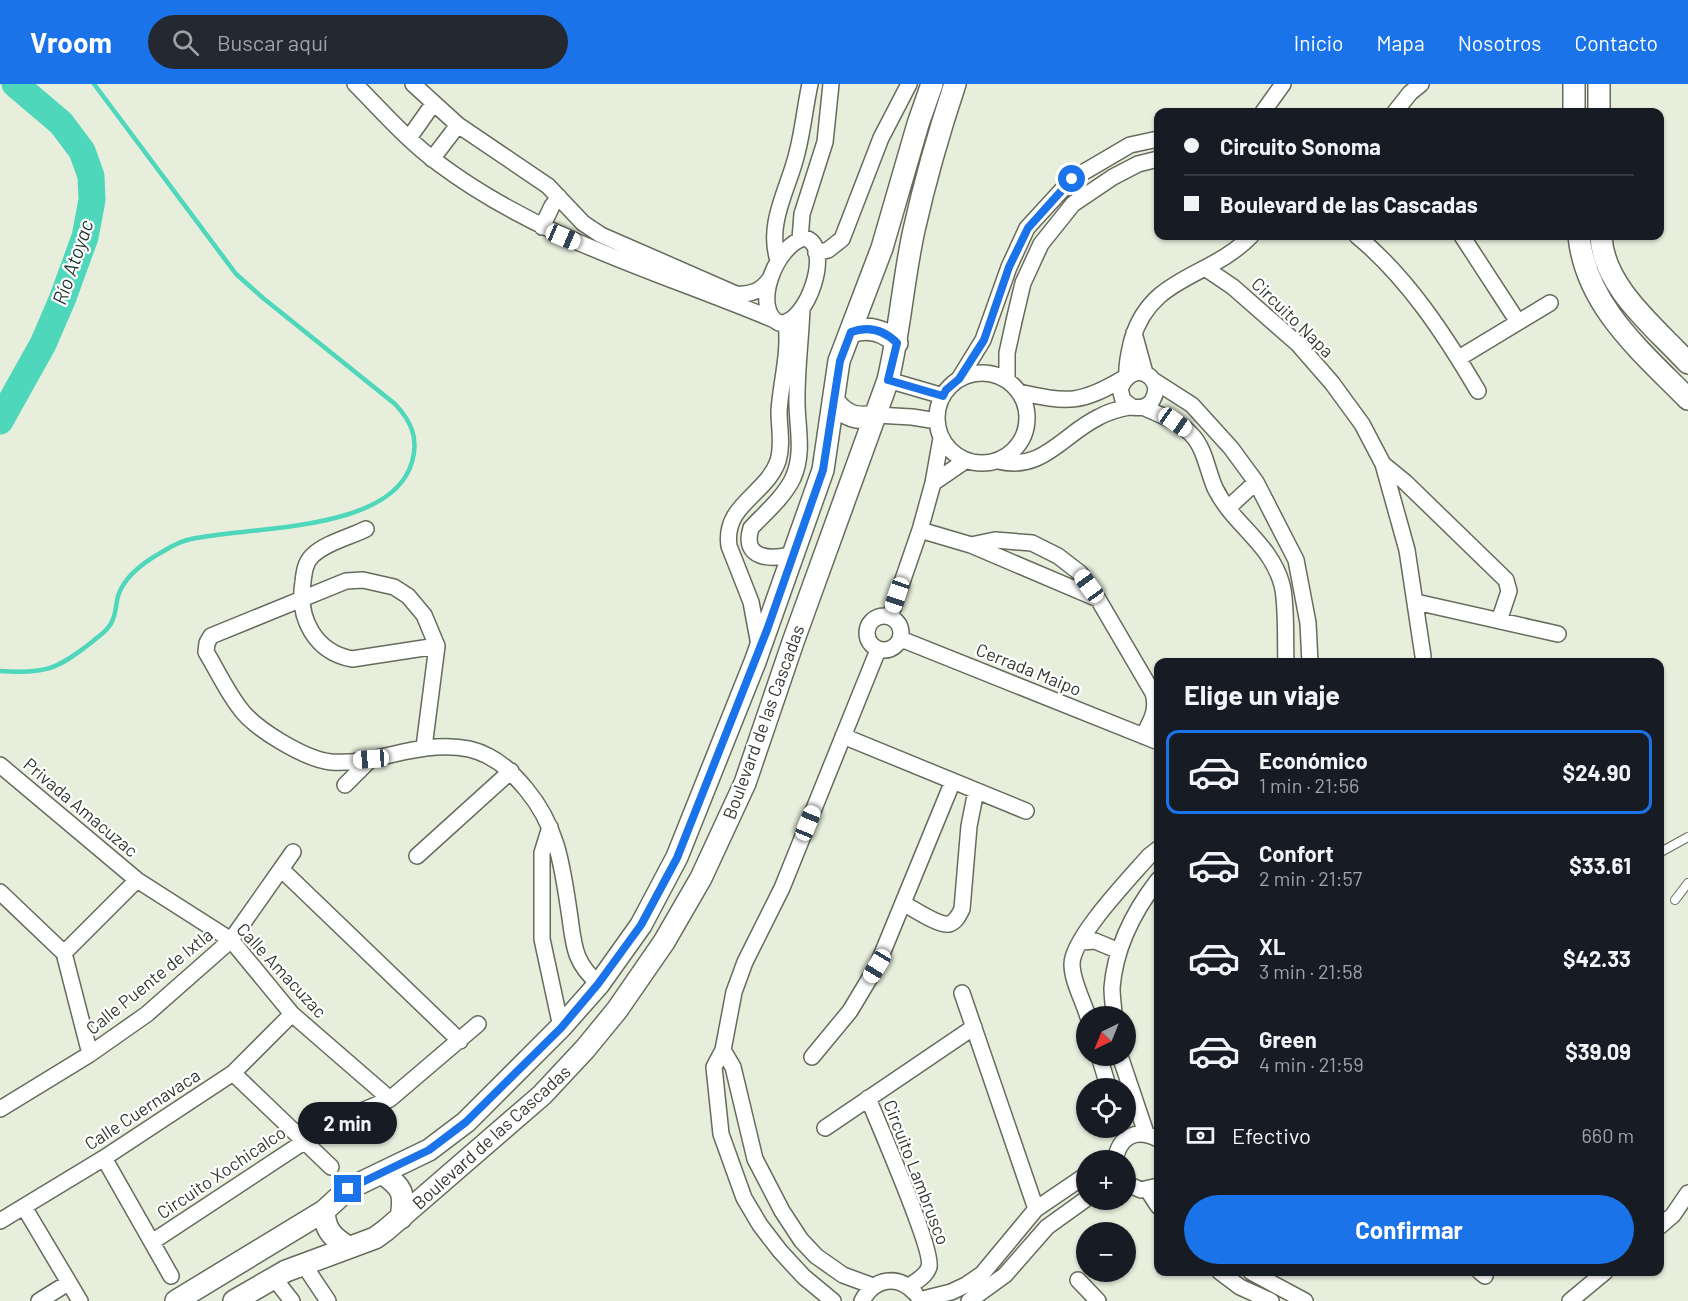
<!DOCTYPE html>
<html lang="es">
<meta charset="utf-8">
<style>
body{margin:0;font-family:Barlow,sans-serif;background:#242831;color:#f1f3f6;height:100vh;display:flex;flex-direction:column;font-size:22px;white-space:nowrap}
*{box-sizing:border-box;margin:0}
p{font-size:20px;color:#9ea1a6}
.icon{flex:none;width:33px;height:33px;fill:none;stroke:currentColor;stroke-width:2;stroke-linecap:round;stroke-linejoin:round}
.map{position:relative;flex:1;overflow:hidden}
.details{position:absolute;left:1154px;top:574px;width:510px;height:618px;display:flex;flex-direction:column;background:#171b24;border-radius:12px;box-shadow:0 2px 4px #0004}
.details>*{flex:none}
.hud{position:absolute;left:1154px;top:24px;width:510px;height:132px;border-radius:12px;box-shadow:0 2px 4px #0004;display:grid;align-content:center;height:132px;padding:0 30px;background:#171b24}
.needle{width:39px;rotate:223deg}
.controls{position:absolute;left:1076px;top:922px;display:grid;gap:12px}
.controls a{display:grid;place-items:center;width:60px;height:60px;border-radius:50%;background:#171b24;box-shadow:0 2px 4px #0004;font-size:30px}
.end{position:absolute;width:27px;height:27px;margin:-14px;border:8px solid #1a73e8;background:#fff;box-shadow:0 0 0 3px #fff}
.from{border-radius:50%}
.bubble{position:absolute;height:42px;border-radius:21px;background:#171b24;box-shadow:0 2px 4px #0004;font-size:20px;font-weight:700;line-height:42px;text-align:center}
.car{position:absolute;width:18px;height:36px;margin:-18px -9px;border-radius:8px;box-shadow:0 0 4px 2px #0007;background:linear-gradient(#fff 24%,#345 0 40%,#fff 0 76%,#345 0 86%,#fff 0)}
.hud b{display:flex;align-items:center;gap:21px;height:57px;font-size:22px}
.hud b+b{border-top:2px solid #363941}
.hud i{width:15px;height:15px;background:#f1f3f6}
ul{padding:0;list-style:none}
li{display:flex;align-items:center;gap:18px;height:84px;margin:0 12px 9px;padding:0 18px;border:3px solid transparent;border-radius:12px}
li div{flex:1}
li b{display:block;font-size:22px}
li em{font-style:normal;font-weight:700}
li.on{border-color:#1a73e8}
li>.icon{width:54px;height:54px;stroke-width:1.5}
h2{padding:0 30px;font-size:27px;line-height:72px}
.pay{display:flex;align-items:center;gap:15px;height:66px;padding:0 30px;font-size:22px}
.pay p{margin-inline-start:auto}
.action{display:flex;gap:12px;margin-top:auto;padding:12px 30px}
.action a{flex:1;height:69px;border-radius:36px;background:#1a73e8;color:#fff;font-size:24px;font-weight:700;line-height:69px;text-align:center}
header{display:flex;align-items:center;gap:36px;box-sizing:border-box;height:84px;padding:0 30px;background:#1a73e8;color:#fff}
header strong{font-size:28px}
nav{display:flex;gap:33px;margin-inline-start:auto;font-size:21px}
.search{width:420px;height:54px;background:#242831;display:flex;align-items:center;gap:15px;box-sizing:border-box;padding:0 21px;border-radius:33px;color:#9ea1a6;font-size:22px}
.map>svg:first-child{display:block}
.lines{fill:none;stroke-linecap:round;stroke-linejoin:round}
.stream{stroke:#4ed7ba;stroke-width:4.5}
.river{stroke:#4ed7ba;stroke-width:27}
.service-casing{stroke:#666c5c;stroke-width:10}
.minor-casing{stroke:#666c5c;stroke-width:18}
.secondary-casing{stroke:#666c5c;stroke-width:24}
.service{stroke:#fff;stroke-width:8}
.minor{stroke:#fff;stroke-width:15}
.secondary{stroke:#fff;stroke-width:21}
.route{stroke:#1a73e8;stroke-width:8}
.labels{text-anchor:middle;dominant-baseline:central;stroke-width:4.5;stroke-linejoin:round;paint-order:stroke}
.street-label{font-size:18px;fill:#363932;stroke:#fff}
.water-label{font-size:20px;font-style:italic;fill:#1e352f;stroke:#fff}
</style>
<header>
<strong>Vroom</strong>
<div class="search"><svg class="icon" aria-label="search" viewBox="0 0 24 24"><circle cx="10" cy="10" r="6"/><path d="M15 15l6 6"/></svg>Buscar aquí</div>
<nav><a>Inicio</a><a>Mapa</a><a>Nosotros</a><a>Contacto</a></nav>
</header>
<div class="map">
<svg width="1688" height="1217" viewBox="0 0 1688 1217">
<rect width="100%" height="100%" fill="#e7eedc"/>
<g class="lines">
<path class="stream" d="M 0,587 C 45,590 56,586 92,558 C 100,551 110,545 113,535 C 116,528 116,520 118,512 C 124,493 144,478 162,468 C 170,463 181,457 191,455 C 249,442 392,449 412,378 C 419,354 411,337 395,320 L 263,214 L 236,190 L 94,0"/>
<path class="river" d="M 0,337 L 43,260 L 62,216 L 85,153 L 92,116 L 91,92 L 82,67 L 61,39 L 15,0"/>
<g class="service-casing">
<path id="service" d="M 1659,769 L 1688,753
M 1675,816 L 1688,799"/>
</g>
<g class="minor-casing">
<path id="minor" d="M 355,0 C 382,27 407,56 438,79 C 539,155 657,187 772,235
M 413,0 L 458,41 L 548,102 L 583,139 L 601,151 L 736,210 C 751,211 761,207 769,196
M 1263,28 L 1283,0
M 1395,28 L 1410,9 L 1421,0
M 409,54 L 433,20
M 432,75 L 458,41
M 542,143 L 552,122 L 559,113
M 1357,152 C 1407,193 1445,251 1478,307
M 1462,152 L 1518,238
M 805,154 C 834,162 807,242 779,239 C 751,225 776,160 805,154 Z
M 800,155 L 802,130 L 825,58 L 831,0
M 816,169 L 828,166 L 842,155 L 881,54 L 909,0
M 778,176 C 766,139 789,104 797,69 C 803,46 805,23 810,0
M 1205,184 L 1233,203 L 1298,260 L 1332,299 L 1362,340 L 1383,380 L 1407,466 L 1423,572
M 1134,249 L 1145,289
M 1459,274 L 1550,219
M937 334a45 45 0 1 1 90 0a45 45 0 1 1-90 0Z
M 1127,292 C 1126,279 1129,269 1132,256 C 1151,191 1209,195 1251,152
M 959,295 L 983,256 L 1009,183 L 1027,144 L 1072,95 L 1130,61 L 1158,55
M 888,296 L 943,312
M 1007,296 L 1007,269 L 1014,237 L 1023,199 L 1041,160 L 1073,120 L 1113,93 L 1138,80 L 1158,75
M 1153,296 L 1192,321 L 1231,364 L 1256,398 L 1296,476 L 1308,539 L 1310,579
M 1019,308 C 1068,319 1081,320 1124,294
M 1143,323 C 1159,331 1179,337 1191,350 C 1205,364 1207,386 1215,404 C 1233,441 1271,459 1282,501 C 1287,520 1285,558 1286,579
M 876,331 L 912,333 L 937,337
M 998,377 C 1043,388 1063,350 1099,333 C 1108,328 1118,325 1129,323 C 1133,323 1139,324 1143,323 C 1147,322 1152,318 1153,315 C 1165,294 1133,273 1120,305 L 1123,316 L 1132,323
M 1383,380 L 1405,398 L 1506,496 L 1509,507 L 1499,537
M 933,399 L 965,377
M 1228,424 L 1256,398
M 366,445 C 350,453 325,459 312,472 C 305,479 304,489 303,498 C 297,534 315,568 352,575 L 437,562
M 920,446 L 971,461 L 995,456 L 1032,459 L 1058,472 L 1080,489 L 1098,515 L 1153,609 C 1158,626 1151,637 1143,652
M 971,461 L 1098,515
M 793,470 C 772,476 741,476 751,444 C 765,429 784,413 793,394 C 805,367 796,340 797,312 C 797,283 801,253 802,224
M 1416,518 L 1558,550
M867 549a17 17 0 1 1 34 0a17 17 0 1 1-34 0Z
M 890,533 L 920,446 L 933,399 L 941,354
M 901,555 L 1156,657
M 759,561 L 751,518 L 729,462 C 723,421 766,411 778,377 C 783,361 779,344 779,327 C 781,297 790,269 786,239
M 843,652 L 1026,727
M 424,663 L 437,562 L 424,531 L 408,512 L 394,503 L 363,496 L 346,497 L 211,552 L 207,559 L 206,568 C 217,586 226,606 239,623 C 254,645 305,675 331,678 C 355,680 381,673 403,668 C 430,662 463,658 488,672 C 504,680 514,691 526,705 C 557,742 562,780 569,827 C 574,859 572,877 599,900
M 0,681 L 137,796 L 231,856 L 292,930 L 390,1015
M 345,701 L 371,675
M 550,743 L 542,769 L 542,855 L 561,943
M 417,772 L 511,687
M 281,785 L 460,957
M 0,808 L 64,869 L 90,970
M 903,819 C 912,824 939,842 949,840 C 956,838 959,831 962,825 L 969,742 L 976,707
M 1081,858 L 1095,857 L 1119,867
M 64,869 L 137,796
M 962,909 L 1036,1125
M 1088,933 C 1083,916 1072,897 1072,880 C 1072,854 1131,793 1149,772 L 1158,765
M 1114,933 C 1114,924 1112,914 1112,904 C 1115,865 1134,827 1158,796
M 723,966 L 733,983 L 755,1075 L 782,1127 L 801,1156 L 816,1172 L 843,1191 L 873,1202
M 1099,972 L 1109,1005
M 1120,972 L 1146,1049
M 812,973 L 850,927 L 877,882 L 953,697
M 233,989 L 331,1083
M 868,1014 C 878,1039 934,1166 929,1183 C 926,1192 917,1197 909,1202
M 0,1025 L 90,970 L 147,930 L 231,856 L 293,768
M 825,1044 L 974,943
M 104,1074 L 171,1192
M 1115,1077 C 1119,1052 1136,1044 1158,1055
M 1125,1099 L 1141,1106 L 1158,1102
M 1147,1105 L 1158,1122
M 24,1123 L 80,1217
M 0,1137 L 104,1074 L 233,989 L 292,930
M 1659,1143 L 1673,1131 L 1688,1109
M 152,1158 L 331,1040 L 390,1015 L 478,940
M 301,1180 L 308,1187 L 328,1217
M 1220,1188 L 1240,1203 L 1271,1217
M 1251,1188 L 1305,1217
M 1480,1188 L 1485,1192
M 274,1194 L 292,1217
M 1078,1196 L 1098,1217
M 919,1216 L 951,1208 L 966,1201 L 982,1190 L 1036,1125 L 1086,1091
M 39,1217 L 68,1199
M 833,1217 L 804,1193 L 780,1167 L 760,1141 L 744,1114 L 721,1050 L 714,983 L 723,966 L 734,908 L 745,878 L 782,804 L 878,566
M 862,1217 C 874,1194 898,1190 915,1209
M 969,1217 L 1005,1191 L 1047,1143 L 1086,1115
M 1570,1217 L 1605,1188"/>
</g>
<g class="secondary-casing">
<path id="secondary" d="M 1574,0 L 1574,28
M 1599,0 L 1599,28
M 1579,152 C 1586,222 1641,267 1688,315
M 1601,152 C 1603,203 1655,243 1688,279
M 851,248 C 868,242 884,246 897,259
M 834,317 C 844,332 858,337 876,331
M 382,1089 C 403,1104 405,1109 401,1134
M 324,1127 C 325,1146 332,1153 348,1163
M 176,1217 L 324,1127 L 348,1105 L 429,1066 L 466,1038 L 561,943 L 599,900 L 641,841 L 677,773 L 755,578 L 823,386 L 839,277 L 882,164 L 918,40 L 932,0
M 234,1217 L 286,1187 L 375,1154 L 386,1146 L 542,1011 L 585,965 L 617,926 L 664,858 L 701,794 L 745,699 L 793,558 L 888,296 C 900,246 903,196 914,146 C 925,97 939,48 955,0"/>
</g>
<use href="#service" class="service"/>
<use href="#minor" class="minor"/>
<use href="#secondary" class="secondary"/>
</g>
<g class="lines">
<path class="route" d="M 348,1105 L 429,1066 L 466,1038 L 561,944 L 598,900 L 641,841 L 677,774 L 767,546 L 823,386 L 840,277 L 851,248 C 868,242 884,246 897,259 L 888,296 L 943,312 L 946,306 L 959,295 L 984,256 L 1009,183 L 1028,144 L 1072,95"/>
</g>
<g class="labels">
<g class="street-label">
<text transform="translate(1293 233) rotate(44)">Circuito Napa</text>
<text transform="translate(1029 585) rotate(22)">Cerrada Maipo</text>
<text transform="translate(763 638) rotate(-70)">Boulevard de las Cascadas</text>
<text transform="translate(81 723) rotate(40)">Privada Amacuzac</text>
<text transform="translate(282 886) rotate(47)">Calle Amacuzac</text>
<text transform="translate(149 897) rotate(-39)">Calle Puente de Ixtla</text>
<text transform="translate(142 1025) rotate(-33)">Calle Cuernavaca</text>
<text transform="translate(491 1053) rotate(-42)">Boulevard de las Cascadas</text>
<text transform="translate(221 1088) rotate(-34)">Circuito Xochicalco</text>
<text transform="translate(917 1088) rotate(69)">Circuito Lambrusco</text>
</g>
<g class="water-label">
<text transform="translate(72 178) rotate(-71)">Río Atoyac</text>
</g>
</g>
</svg>
<div class="controls">
<a><svg class="needle" viewBox="-14 -14 28 28"><path d="M0-13l5 13h-10z" fill="#e53935"/><path d="M0 13l5-13h-10z" fill="#9ea1a6"/></svg></a>
<a><svg class="icon" aria-label="locate" viewBox="0 0 24 24"><circle cx="12" cy="12" r="6"/><path d="M12 2v4M12 18v4M2 12h4M18 12h4"/></svg></a>
<a>+</a>
<a>−</a>
</div>
<i class="end from" style="left:1072px;top:95px"></i>
<i class="end" style="left:348px;top:1105px"></i>
<div class="bubble" style="left:298px;top:1018px;width:99px">2 min</div>
<i class="car" style="left:563px;top:153px;rotate:113deg"></i>
<i class="car" style="left:1175px;top:338px;rotate:125deg"></i>
<i class="car" style="left:1089px;top:502px;rotate:324deg"></i>
<i class="car" style="left:897px;top:511px;rotate:199deg"></i>
<i class="car" style="left:371px;top:675px;rotate:266deg"></i>
<i class="car" style="left:808px;top:739px;rotate:22deg"></i>
<i class="car" style="left:877px;top:882px;rotate:211deg"></i>
<div class="hud">
<b><i class="from"></i>Circuito Sonoma</b>
<b><i></i>Boulevard de las Cascadas</b>
</div>
<section class="details">
<h2>Elige un viaje</h2>
<ul>
<li class="on"><svg class="icon" aria-label="car" viewBox="0 0 24 24"><path d="M5 17H2v-5l4-1 3-4h7l3 4 3 1v5h-3M9 17h6M6 11h13"/><circle cx="7" cy="17" r="2"/><circle cx="17" cy="17" r="2"/></svg><div><b>Económico</b><p>1 min · 21:56</p></div><em>$24.90</em></li>
<li><svg class="icon" aria-label="car" viewBox="0 0 24 24"><path d="M5 17H2v-5l4-1 3-4h7l3 4 3 1v5h-3M9 17h6M6 11h13"/><circle cx="7" cy="17" r="2"/><circle cx="17" cy="17" r="2"/></svg><div><b>Confort</b><p>2 min · 21:57</p></div><em>$33.61</em></li>
<li><svg class="icon" aria-label="car" viewBox="0 0 24 24"><path d="M5 17H2v-5l4-1 3-4h7l3 4 3 1v5h-3M9 17h6M6 11h13"/><circle cx="7" cy="17" r="2"/><circle cx="17" cy="17" r="2"/></svg><div><b>XL</b><p>3 min · 21:58</p></div><em>$42.33</em></li>
<li><svg class="icon" aria-label="car" viewBox="0 0 24 24"><path d="M5 17H2v-5l4-1 3-4h7l3 4 3 1v5h-3M9 17h6M6 11h13"/><circle cx="7" cy="17" r="2"/><circle cx="17" cy="17" r="2"/></svg><div><b>Green</b><p>4 min · 21:59</p></div><em>$39.09</em></li>
</ul>
<div class="pay"><svg class="icon" aria-label="cash" viewBox="0 0 24 24"><path d="M3 7h18v10H3z"/><circle cx="12" cy="12" r="2"/></svg>Efectivo<p>660 m</p></div>
<div class="action"><a>Confirmar</a></div>
</section>
</div>
